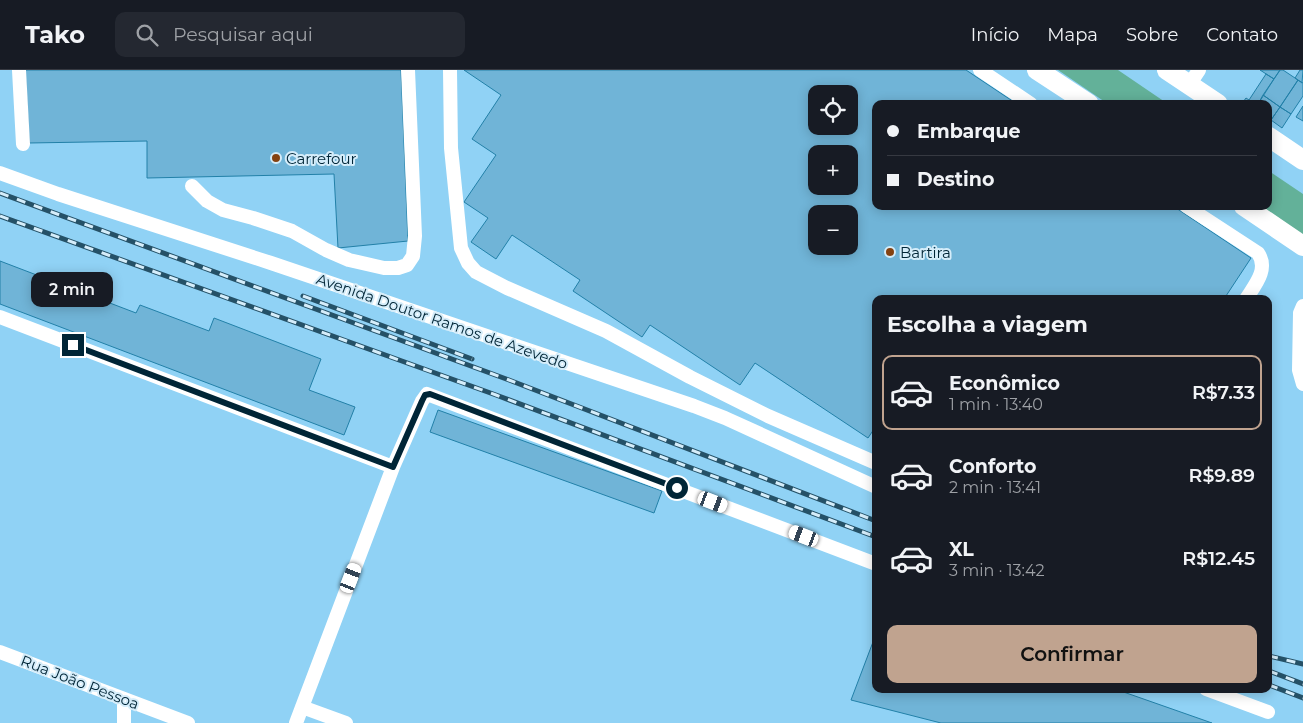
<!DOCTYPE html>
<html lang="pt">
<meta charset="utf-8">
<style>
body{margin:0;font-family:Montserrat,sans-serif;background:#242831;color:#f1f3f6;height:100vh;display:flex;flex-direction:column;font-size:19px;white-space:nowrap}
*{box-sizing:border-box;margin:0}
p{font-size:16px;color:#9ea1a6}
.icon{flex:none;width:28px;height:28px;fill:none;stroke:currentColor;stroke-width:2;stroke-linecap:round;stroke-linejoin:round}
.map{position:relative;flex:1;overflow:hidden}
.panel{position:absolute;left:872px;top:225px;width:400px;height:398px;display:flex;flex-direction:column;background:#171b24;border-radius:10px;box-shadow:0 2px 12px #0003}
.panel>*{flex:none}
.hud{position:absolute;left:872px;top:30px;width:400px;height:110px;border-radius:10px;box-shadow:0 2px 12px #0003;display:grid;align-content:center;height:110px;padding:0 15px;background:#171b24}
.tools{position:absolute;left:808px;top:15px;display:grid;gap:10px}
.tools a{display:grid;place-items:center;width:50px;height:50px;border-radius:10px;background:#171b24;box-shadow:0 2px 12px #0003;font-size:25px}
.end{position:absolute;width:22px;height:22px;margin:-11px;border:6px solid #002536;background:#fff;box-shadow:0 0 0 2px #fff}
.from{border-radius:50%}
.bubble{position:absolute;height:35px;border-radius:10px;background:#171b24;box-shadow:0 2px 12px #0003;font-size:16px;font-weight:600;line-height:35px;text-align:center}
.car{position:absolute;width:15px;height:30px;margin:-15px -8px;border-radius:6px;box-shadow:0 0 4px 1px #0007;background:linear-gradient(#fff 24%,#345 0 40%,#fff 0 76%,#345 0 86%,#fff 0)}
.hud b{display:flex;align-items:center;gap:18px;height:48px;font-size:19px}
.hud b+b{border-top:1px solid #363941}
.hud i{width:12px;height:12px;background:#f1f3f6}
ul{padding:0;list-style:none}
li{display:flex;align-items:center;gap:15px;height:75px;margin:0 10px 8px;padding:0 5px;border:2px solid transparent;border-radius:10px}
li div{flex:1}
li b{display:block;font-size:19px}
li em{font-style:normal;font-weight:600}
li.on{border-color:#c0a38f}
li>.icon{width:45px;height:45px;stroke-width:1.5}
h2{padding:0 15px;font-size:22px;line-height:60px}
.action{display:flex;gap:10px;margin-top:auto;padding:10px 15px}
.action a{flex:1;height:58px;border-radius:10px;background:#c0a38f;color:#111;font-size:20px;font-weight:600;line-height:58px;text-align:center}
header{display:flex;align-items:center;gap:30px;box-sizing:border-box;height:70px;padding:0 25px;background:#171b24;border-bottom:1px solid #363941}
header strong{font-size:24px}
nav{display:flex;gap:28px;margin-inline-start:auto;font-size:18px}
.search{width:350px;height:45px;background:#242831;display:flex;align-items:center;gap:12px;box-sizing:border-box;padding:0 18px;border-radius:10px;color:#9ea1a6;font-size:19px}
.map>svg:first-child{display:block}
.water{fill:#63b199}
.building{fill:#70b4d7;stroke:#2280a8;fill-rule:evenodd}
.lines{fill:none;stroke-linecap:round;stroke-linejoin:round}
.minor{stroke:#fff;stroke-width:14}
.highway{stroke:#fff;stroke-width:20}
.rail-casing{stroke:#255167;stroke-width:5}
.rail{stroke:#d5edfa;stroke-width:3;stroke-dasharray:9;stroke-linecap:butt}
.route{stroke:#002536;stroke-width:6}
.poi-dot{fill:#844211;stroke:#d5edfa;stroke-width:2}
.labels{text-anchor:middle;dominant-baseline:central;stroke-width:4;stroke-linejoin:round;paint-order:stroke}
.poi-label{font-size:15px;fill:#002536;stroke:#d5edfa;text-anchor:start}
.street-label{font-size:15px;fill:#002536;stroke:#d5edfa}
</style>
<header>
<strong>Tako</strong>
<div class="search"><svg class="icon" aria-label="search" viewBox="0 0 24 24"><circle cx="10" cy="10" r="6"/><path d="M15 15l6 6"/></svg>Pesquisar aqui</div>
<nav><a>Início</a><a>Mapa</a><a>Sobre</a><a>Contato</a></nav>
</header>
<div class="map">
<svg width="1303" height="653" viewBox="0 0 1303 653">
<rect width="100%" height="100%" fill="#90d2f5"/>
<path class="water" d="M 1058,0 L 1118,0 L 1168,34 L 1108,34 Z
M 1269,101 L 1303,124 L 1303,165 L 1261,136 L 1269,136 Z"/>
<path class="building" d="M 25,0 L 401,0 L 408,171 L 338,178 L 334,104 L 147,108 L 147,71 L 29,73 Z
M 464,0 L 966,0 L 1017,34 L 876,34 L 876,136 L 1173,136 L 1251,188 L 1224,229 L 876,229 L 876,356 L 868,368 L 755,293 L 740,315 L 650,255 L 642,267 L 573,221 L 580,210 L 512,165 L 496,189 L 471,172 L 488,148 L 464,132 L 496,85 L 472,69 L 501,25 ZM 816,24 L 849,24 L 849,56 L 816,56 ZM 816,84 L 849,84 L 849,116 L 816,116 ZM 816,144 L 849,144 L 849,176 L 816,176 Z
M 1260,0 L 1280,0 L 1274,9 Z
M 1280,0 L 1283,0 L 1298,10 L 1280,37 L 1263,25 Z
M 1300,0 L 1303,0 L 1302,13 L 1295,8 Z
M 1266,4 L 1274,9 L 1258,34 L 1246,34 L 1243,32 L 1246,28 L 1249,30 Z
M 1298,10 L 1303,13 L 1303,26 L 1291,44 L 1280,37 Z
M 1263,25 L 1280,37 L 1271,50 L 1269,49 L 1269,34 L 1258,34 Z
M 1303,36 L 1303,51 L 1296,47 Z
M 1280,37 L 1291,44 L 1282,58 L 1271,50 Z
M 0,191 L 136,243 L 140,235 L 209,261 L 214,248 L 321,289 L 309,320 L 355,337 L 344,365 L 0,234 Z
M 438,340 L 662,421 L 654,443 L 430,362 Z
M 876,564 L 876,619 L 1115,619 L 1212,653 L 941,653 L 851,630 Z"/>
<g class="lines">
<path class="minor" d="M 19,0 L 23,74
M 450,0 L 451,78 L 461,178 L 468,193 L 476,202 L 507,218 L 606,261 L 690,307 L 768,346 L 876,393
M 980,0 L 1031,34
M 1189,15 L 1199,0
M 0,103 L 58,124 L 271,193 L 694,336 L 725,348 L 876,417
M 192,116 L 207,131 L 223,140 L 253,148 L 292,161 L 326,180 L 349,190 L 384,198 L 398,198 L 407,195 L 413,186 L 415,166 L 408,0
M 1186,136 L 1258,183 C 1269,199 1255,215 1246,229
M 1303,236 L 1300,243 L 1299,300 L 1303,314
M 0,247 L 393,397
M 0,582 L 188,653
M 1206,619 L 1268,642
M 302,637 L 346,653
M 124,653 L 124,629
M 296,653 L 393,397 L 422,331 L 427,324 L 876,494"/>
<path class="highway" d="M 1037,0 L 1089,34
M 1167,0 L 1218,34
M 1269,67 L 1303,90
M 1244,136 L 1303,176"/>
<g class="rail-casing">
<path id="rail" d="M 0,123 L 509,310 L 876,451
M 0,146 L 496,325 L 876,467
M 303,226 L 472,289
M 1269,586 L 1303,594
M 1269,601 L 1303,614
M 1269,615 L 1303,628"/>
</g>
<use href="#rail" class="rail"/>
</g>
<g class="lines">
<path class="route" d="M 73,275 L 393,397 L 422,331 L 425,325 L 430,324 L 677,418"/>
</g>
<g class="poi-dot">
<circle cx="276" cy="88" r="5"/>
<circle cx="890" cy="182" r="5"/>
</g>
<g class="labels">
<g class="poi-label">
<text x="286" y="88">Carrefour</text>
<text x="900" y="182">Bartira</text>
</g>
<g class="street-label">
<text transform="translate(442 251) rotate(19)">Avenida Doutor Ramos de Azevedo</text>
<text transform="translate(80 612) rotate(21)">Rua João Pessoa</text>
</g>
</g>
</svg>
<div class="tools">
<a><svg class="icon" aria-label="locate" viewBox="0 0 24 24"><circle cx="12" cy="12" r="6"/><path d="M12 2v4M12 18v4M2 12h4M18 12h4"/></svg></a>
<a>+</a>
<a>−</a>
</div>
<i class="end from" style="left:677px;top:418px"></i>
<i class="end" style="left:73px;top:275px"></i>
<div class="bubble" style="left:31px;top:202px;width:82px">2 min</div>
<i class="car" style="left:713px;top:432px;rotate:111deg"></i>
<i class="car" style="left:804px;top:466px;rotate:291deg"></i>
<i class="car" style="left:351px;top:508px;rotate:21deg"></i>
<div class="hud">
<b><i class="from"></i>Embarque</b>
<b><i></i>Destino</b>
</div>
<section class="panel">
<h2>Escolha a viagem</h2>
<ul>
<li class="on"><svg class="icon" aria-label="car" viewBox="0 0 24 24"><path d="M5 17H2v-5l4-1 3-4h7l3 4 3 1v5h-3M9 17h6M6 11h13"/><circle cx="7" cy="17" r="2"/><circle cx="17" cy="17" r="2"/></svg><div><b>Econômico</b><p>1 min · 13:40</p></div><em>R$7.33</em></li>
<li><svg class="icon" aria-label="car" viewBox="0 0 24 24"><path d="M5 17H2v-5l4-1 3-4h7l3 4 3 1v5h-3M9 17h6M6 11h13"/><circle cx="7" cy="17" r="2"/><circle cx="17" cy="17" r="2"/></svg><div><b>Conforto</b><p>2 min · 13:41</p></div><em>R$9.89</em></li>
<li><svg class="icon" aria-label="car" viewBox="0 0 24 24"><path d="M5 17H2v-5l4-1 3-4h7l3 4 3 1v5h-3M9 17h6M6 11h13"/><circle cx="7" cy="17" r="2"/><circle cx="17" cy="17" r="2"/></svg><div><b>XL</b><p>3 min · 13:42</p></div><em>R$12.45</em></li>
</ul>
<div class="action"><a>Confirmar</a></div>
</section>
</div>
